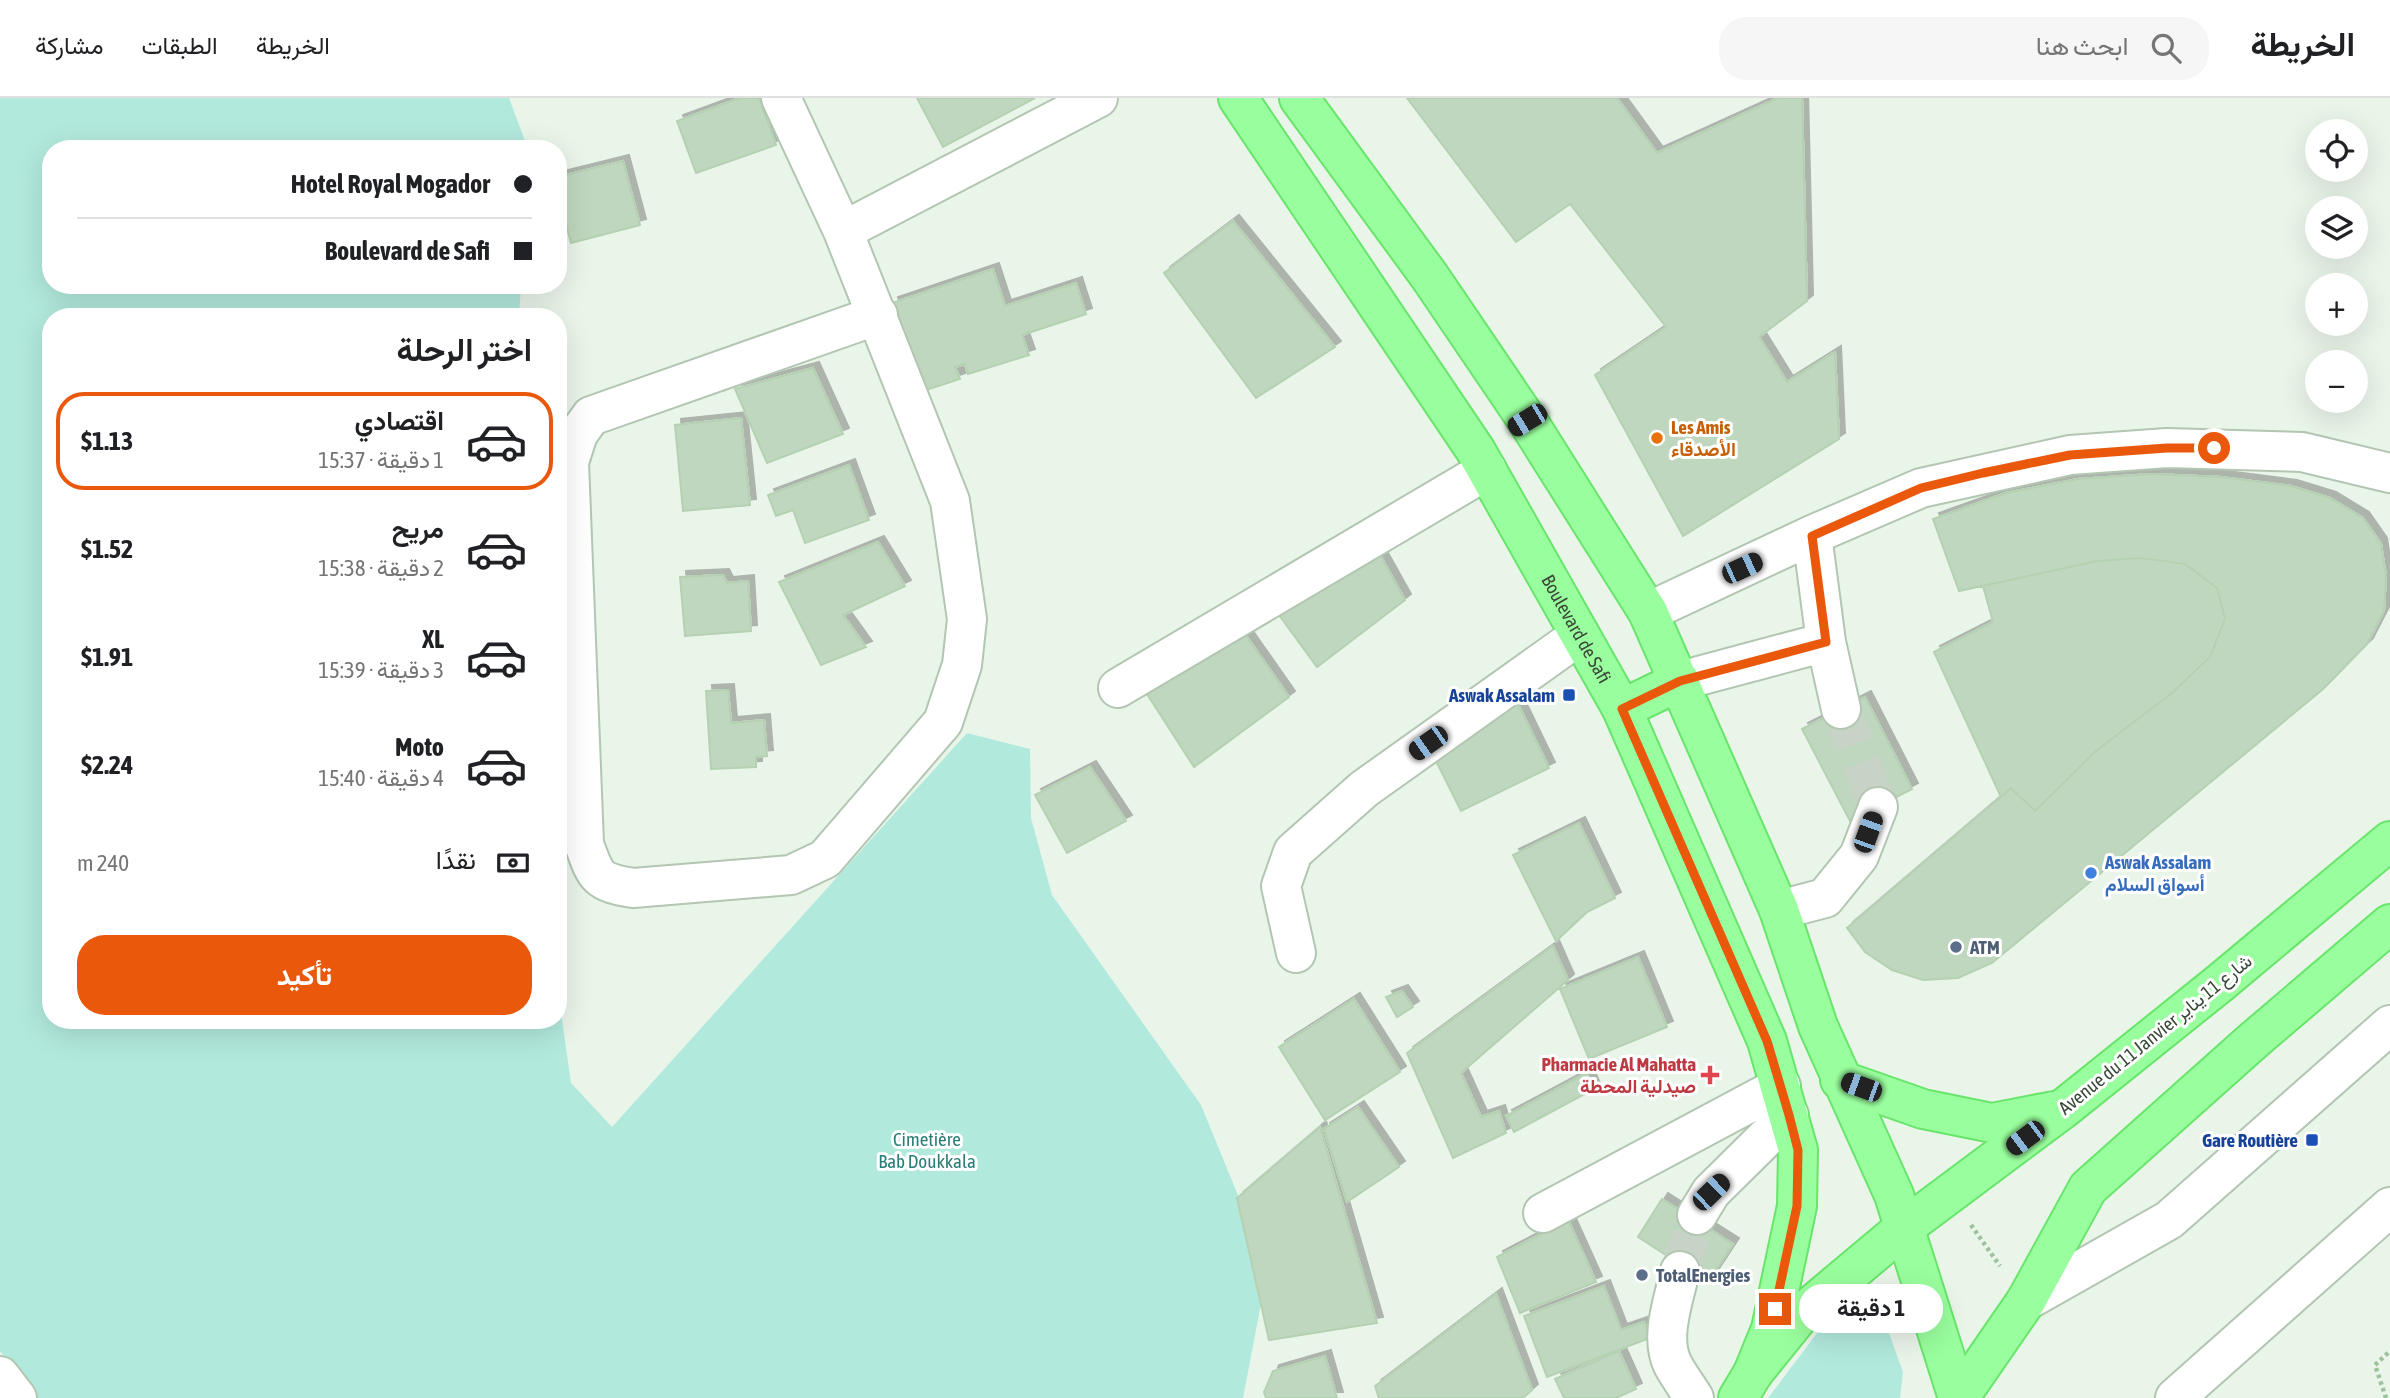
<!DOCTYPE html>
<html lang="ar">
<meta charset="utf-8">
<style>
body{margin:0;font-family:"Asap Condensed",Vazirmatn,sans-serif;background:#f6f6f6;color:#202124;direction:rtl;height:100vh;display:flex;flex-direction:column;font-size:26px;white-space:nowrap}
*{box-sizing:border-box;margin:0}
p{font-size:23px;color:#757577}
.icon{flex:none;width:38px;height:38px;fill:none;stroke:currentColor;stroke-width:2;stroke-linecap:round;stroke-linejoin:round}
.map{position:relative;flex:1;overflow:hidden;direction:ltr}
.side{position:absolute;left:42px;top:210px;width:525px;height:721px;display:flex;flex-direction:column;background:#fff;border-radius:28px;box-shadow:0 7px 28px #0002;direction:rtl}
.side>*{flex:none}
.top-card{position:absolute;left:42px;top:42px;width:525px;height:154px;border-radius:28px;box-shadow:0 7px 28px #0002;direction:rtl;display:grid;align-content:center;height:154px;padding:0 35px;background:#fff}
.tools{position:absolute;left:2305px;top:21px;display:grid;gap:14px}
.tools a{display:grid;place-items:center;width:63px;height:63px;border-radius:50%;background:#fff;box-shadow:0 7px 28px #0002;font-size:35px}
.end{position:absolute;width:32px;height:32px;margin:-16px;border:9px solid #ea580c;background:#fff;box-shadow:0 0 0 4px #fff}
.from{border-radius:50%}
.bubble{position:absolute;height:49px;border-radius:24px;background:#fff;box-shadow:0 7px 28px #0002;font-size:23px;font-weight:700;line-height:49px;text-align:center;direction:rtl}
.car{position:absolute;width:21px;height:42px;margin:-21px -10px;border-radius:9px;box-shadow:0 0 5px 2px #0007;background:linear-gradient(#222 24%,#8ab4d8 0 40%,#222 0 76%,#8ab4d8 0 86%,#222 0)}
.top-card b{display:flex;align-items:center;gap:24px;height:66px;font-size:26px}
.top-card b+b{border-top:2px solid #e0e0e0}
.top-card i{width:18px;height:18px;background:#202124}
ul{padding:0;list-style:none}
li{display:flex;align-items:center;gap:21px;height:98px;margin:0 14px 10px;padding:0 21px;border:4px solid transparent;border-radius:28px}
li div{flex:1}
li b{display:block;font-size:26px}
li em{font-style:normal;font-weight:700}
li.active{border-color:#ea580c}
li>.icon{width:63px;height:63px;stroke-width:1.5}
h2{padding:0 35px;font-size:32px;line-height:84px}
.pay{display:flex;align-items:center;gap:18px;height:77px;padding:0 35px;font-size:26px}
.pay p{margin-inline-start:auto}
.action{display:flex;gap:14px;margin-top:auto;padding:14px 35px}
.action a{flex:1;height:80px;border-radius:28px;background:#ea580c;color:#fff;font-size:28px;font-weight:700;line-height:80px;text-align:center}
header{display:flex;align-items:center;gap:42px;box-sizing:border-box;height:98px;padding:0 35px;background:#fff;border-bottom:2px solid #e0e0e0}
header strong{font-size:33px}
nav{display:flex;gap:38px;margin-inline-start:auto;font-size:24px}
.search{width:490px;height:63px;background:#f6f6f6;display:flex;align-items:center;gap:18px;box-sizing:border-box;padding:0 24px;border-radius:28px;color:#757577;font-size:26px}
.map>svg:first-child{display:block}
.green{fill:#b2e9dd}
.building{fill:#c0d7bf;stroke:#b4d1b2;stroke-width:2;filter:url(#shadow)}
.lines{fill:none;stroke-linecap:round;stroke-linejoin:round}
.minor-tunnel{stroke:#c7d3c6;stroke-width:38;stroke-dasharray:38 19;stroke-linecap:butt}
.minor-casing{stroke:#b2c6b2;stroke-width:42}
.major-casing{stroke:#68e56b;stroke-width:42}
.path{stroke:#9ec29d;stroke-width:4.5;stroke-dasharray:3.5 3.5;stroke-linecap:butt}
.minor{stroke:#fff;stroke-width:38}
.major{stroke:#99fe9d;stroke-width:38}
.route{stroke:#ea580c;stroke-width:9}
.food-dot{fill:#e8710a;stroke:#fff;stroke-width:2.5}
.transit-dot{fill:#1a4fb4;stroke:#fff;stroke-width:2.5}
.shop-dot{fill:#3f7fe0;stroke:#fff;stroke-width:2.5}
.service-dot{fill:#5c6f8a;stroke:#fff;stroke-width:2.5}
.health-dot{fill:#e0444e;stroke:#fff;stroke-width:2.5}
.labels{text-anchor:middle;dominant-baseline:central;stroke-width:6;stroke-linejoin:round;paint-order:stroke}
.food-label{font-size:19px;font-weight:bold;fill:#c56008;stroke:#fff;text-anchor:start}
.street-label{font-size:19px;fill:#394938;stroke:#fff}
.transit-label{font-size:19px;font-weight:bold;fill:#164399;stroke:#fff;text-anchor:end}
.shop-label{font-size:19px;font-weight:bold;fill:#366cbe;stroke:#fff;text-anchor:start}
.service-label{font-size:19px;font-weight:bold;fill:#4e5e75;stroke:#fff;text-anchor:start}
.health-label{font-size:19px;font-weight:bold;fill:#be3a42;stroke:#fff;text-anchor:end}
.park-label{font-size:19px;fill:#2a7c77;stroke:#fff}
</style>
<header>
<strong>الخريطة</strong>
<div class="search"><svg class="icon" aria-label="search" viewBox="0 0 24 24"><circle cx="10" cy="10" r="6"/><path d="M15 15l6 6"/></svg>ابحث هنا</div>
<nav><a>الخريطة</a><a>الطبقات</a><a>مشاركة</a></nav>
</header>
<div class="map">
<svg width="2390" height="1300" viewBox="0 0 2390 1300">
<defs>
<filter id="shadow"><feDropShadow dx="6" dy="-6" stdDeviation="0" flood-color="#0004"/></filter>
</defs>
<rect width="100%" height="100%" fill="#eaf5ea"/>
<path class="green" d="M 0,0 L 509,0 L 528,51 L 51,51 L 51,187 L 521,187 L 519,219 L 51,219 L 51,922 L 558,922 L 558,894 L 571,985 L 612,1029 L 967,635 L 1030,651 L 1031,720 L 1052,797 L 1201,1007 L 1242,1107 L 1261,1206 L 1243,1300 L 36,1300 L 0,1253 Z
M 1873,1191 L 1903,1274 L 1900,1300 L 1768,1300 L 1821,1230 Z"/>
<path class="building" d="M 740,0 L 759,0 L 776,47 L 696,75 L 677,23 Z
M 917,0 L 1035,0 L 943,49 Z
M 1407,0 L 1617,0 L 1657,55 L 1778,0 L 1802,0 L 1807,203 L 1759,239 L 1787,284 L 1835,254 L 1839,341 L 1683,438 L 1595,277 L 1666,229 L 1570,106 L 1516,144 Z
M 623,63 L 640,127 L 571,145 L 558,97 L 558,79 Z
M 1233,123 L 1335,249 L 1256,300 L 1164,175 Z
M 993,171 L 1005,208 L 1076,185 L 1086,216 L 1022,237 L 1029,257 L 968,276 L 965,266 L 955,269 L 960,281 L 923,293 L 892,205 Z
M 813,270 L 843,336 L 767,365 L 735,291 Z
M 741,320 L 750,407 L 683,413 L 675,327 Z
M 849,367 L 869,422 L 805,445 L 793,412 L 776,418 L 768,397 Z
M 2152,376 L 2221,379 L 2291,388 L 2330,400 L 2363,420 L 2381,446 L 2386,478 L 2384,513 L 2367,546 L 2322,592 L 1992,865 L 1958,880 L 1923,882 L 1892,872 L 1865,854 L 1847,830 L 2011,690 L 2035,713 L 2096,653 L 2172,595 L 2210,559 L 2225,521 L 2217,490 L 2185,466 L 2141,460 L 2097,463 L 1959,493 L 1933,421 L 2006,395 L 2078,381 Z
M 1371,441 L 1405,502 L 1317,569 L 1271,506 Z
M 878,444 L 905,488 L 843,517 L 866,549 L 821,567 L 779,484 Z
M 2141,460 L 2185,466 L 2217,490 L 2225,521 L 2210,559 L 2172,595 L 2096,653 L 2035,713 L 2011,690 L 2001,699 L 1934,554 L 1993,524 L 1983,488 L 2097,463 Z
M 723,477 L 727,485 L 748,483 L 751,533 L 685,538 L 680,479 Z
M 1240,529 L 1289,599 L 1194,669 L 1145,593 Z
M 728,592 L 731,625 L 764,622 L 767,658 L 756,659 L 756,669 L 711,671 L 706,593 Z
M 1865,599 L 1912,691 L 1850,723 L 1802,631 Z
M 1515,600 L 1549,670 L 1461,713 L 1430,651 Z
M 1090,669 L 1126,723 L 1067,755 L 1035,697 Z
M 1579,725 L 1615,800 L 1587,814 L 1556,843 L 1513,757 Z
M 1553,848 L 1568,882 L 1461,975 L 1481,1019 L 1499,1013 L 1506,1035 L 1453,1060 L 1407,955 Z
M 1638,859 L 1667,929 L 1589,961 L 1560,891 Z
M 1402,893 L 1413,909 L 1397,919 L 1386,899 Z
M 1354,901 L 1400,974 L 1325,1022 L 1279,949 Z
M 1587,975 L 1594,991 L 1514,1034 L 1506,1018 Z
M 1358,1009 L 1399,1069 L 1347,1104 L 1324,1031 Z
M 1320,1029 L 1377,1225 L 1269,1242 L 1237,1100 Z
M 1662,1101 L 1733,1146 L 1708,1184 L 1638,1139 Z
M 1568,1122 L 1596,1184 L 1520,1215 L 1497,1159 Z
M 1604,1188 L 1621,1232 L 1644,1224 L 1650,1240 L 1547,1279 L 1524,1218 Z
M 1496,1196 L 1532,1292 L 1523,1300 L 1379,1300 L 1375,1288 Z
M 1619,1253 L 1636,1291 L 1616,1300 L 1564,1300 L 1555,1281 Z
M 1325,1258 L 1337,1300 L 1266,1300 L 1264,1294 L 1273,1273 Z"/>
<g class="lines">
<path class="minor-tunnel" d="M 1841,611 L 1878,709
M 1680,1173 L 1697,1117"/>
<g class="minor-casing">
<path id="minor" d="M 781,0 L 843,133 L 950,403 L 967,521 L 962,567 L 943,624 L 825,761 L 791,777 L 633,790 C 597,784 596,780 584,746 L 569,364 L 578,336 L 591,318 L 878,217
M 843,133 L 1098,0
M 1812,437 L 1826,544 L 1841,611
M 1648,514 L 1812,437 L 1921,390 L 2070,357 L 2167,350 L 2302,354 L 2390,375
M 1680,583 L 1826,544
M 1118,590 L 1487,372
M 1779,812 L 1825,800 L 1859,758 L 1878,709
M 1296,855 L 1281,788 L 1293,754 L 1364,691 L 1580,537
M 1543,1115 L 1781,988
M 1697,1117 L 1711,1094 L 1789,1017
M 1680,1173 C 1674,1201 1659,1239 1673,1267 C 1679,1278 1687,1289 1694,1300
M 2026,1203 L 2169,1122 L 2390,927
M 0,1278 L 17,1300
M 2175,1300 L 2390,1109"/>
</g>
<g class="major-casing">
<g id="major">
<path id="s1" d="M 1238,0 L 1476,353 L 1622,611 L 1767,943 L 1798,1052 L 1797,1108 L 1771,1231 L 1753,1275"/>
<path d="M 1299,0 L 1430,179 L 1527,322 L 1648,514 L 1779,812 L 1818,928 L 1894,1097 L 1958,1300"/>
<path d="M 1622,611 L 1680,583"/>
<path d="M 1840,982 L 1923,1011 L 1992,1025 L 2054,1013"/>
<path d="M 1738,1300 L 1753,1275 L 1799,1218 L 1905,1129 L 2063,1011 L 2220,885 L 2390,743"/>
<path d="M 1959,1300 L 2026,1203 L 2088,1090 L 2254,942 L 2390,826"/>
</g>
</g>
<path class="path" d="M 1971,1127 L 2000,1168
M 2386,1300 L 2375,1267 L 2390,1253"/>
<use href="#minor" class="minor"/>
<use href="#major" class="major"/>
</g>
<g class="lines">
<path class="route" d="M 1775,1211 L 1797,1108 L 1798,1052 L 1789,1017 L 1767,943 L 1622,611 L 1680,583 L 1826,544 L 1812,438 L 1921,390 L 1983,375 L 2070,357 L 2167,350 L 2214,350"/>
</g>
<circle class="food-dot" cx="1657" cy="340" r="7"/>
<g class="transit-dot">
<rect x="1562" y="590" width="14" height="14" rx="3.5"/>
<rect x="2305" y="1035" width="14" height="14" rx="3.5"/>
</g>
<circle class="shop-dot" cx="2091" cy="775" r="7"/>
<g class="service-dot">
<circle cx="1956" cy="849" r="7"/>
<circle cx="1642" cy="1177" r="7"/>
</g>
<path class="health-dot" d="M1706.5 966.5h7v7h7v7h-7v7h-7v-7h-7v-7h7z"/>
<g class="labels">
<g class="food-label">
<text x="1671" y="329">Les Amis<tspan x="1671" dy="22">الأصدقاء</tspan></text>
</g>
<g class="street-label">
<text stroke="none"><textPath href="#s1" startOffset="630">Boulevard de Safi</textPath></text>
<text transform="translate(2155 936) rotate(-39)">Avenue du 11 Janvier شارع 11 يناير</text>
</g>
<g class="transit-label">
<text x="1555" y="597">Aswak Assalam</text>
<text x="2298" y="1042">Gare Routière</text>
</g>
<g class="shop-label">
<text x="2105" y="764">Aswak Assalam<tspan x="2105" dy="22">أسواق السلام</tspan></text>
</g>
<g class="service-label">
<text x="1970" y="849">ATM</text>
<text x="1656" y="1177">TotalEnergies</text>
</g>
<g class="health-label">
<text x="1696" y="966">Pharmacie Al Mahatta<tspan x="1696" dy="22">صيدلية المحطة</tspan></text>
</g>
<g class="park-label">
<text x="927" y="1041">Cimetière<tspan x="927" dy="22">Bab Doukkala</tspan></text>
</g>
</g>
</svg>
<div class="tools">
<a><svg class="icon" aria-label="locate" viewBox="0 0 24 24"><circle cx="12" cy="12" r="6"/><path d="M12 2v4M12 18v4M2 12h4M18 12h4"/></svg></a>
<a><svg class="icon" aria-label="layers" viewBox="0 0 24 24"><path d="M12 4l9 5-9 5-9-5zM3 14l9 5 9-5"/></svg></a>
<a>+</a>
<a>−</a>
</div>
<i class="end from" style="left:2214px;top:350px"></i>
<i class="end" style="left:1775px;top:1211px"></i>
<div class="bubble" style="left:1799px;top:1186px;width:144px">1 دقيقة</div>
<i class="car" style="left:1527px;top:322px;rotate:239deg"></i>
<i class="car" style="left:1742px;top:470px;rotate:65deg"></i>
<i class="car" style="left:1428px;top:645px;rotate:235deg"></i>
<i class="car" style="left:1868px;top:734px;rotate:20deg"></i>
<i class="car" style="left:1861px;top:989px;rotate:290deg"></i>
<i class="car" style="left:2025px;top:1040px;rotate:233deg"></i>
<i class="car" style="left:1711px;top:1094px;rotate:46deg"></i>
<div class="top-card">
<b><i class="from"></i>Hotel Royal Mogador</b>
<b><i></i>Boulevard de Safi</b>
</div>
<section class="side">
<h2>اختر الرحلة</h2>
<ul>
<li class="active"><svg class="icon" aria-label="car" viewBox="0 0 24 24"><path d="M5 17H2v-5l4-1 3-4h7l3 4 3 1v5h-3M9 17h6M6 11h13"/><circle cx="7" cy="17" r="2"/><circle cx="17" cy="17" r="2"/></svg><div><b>اقتصادي</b><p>1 دقيقة · 15:37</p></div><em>$1.13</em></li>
<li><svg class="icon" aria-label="car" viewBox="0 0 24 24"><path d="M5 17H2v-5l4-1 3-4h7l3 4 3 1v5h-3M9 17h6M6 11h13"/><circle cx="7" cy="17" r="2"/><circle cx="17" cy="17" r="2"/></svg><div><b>مريح</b><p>2 دقيقة · 15:38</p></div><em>$1.52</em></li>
<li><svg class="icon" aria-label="car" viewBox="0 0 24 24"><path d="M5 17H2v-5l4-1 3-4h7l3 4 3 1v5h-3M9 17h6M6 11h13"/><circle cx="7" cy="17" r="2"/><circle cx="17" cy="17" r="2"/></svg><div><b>XL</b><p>3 دقيقة · 15:39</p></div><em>$1.91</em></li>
<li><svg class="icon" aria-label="car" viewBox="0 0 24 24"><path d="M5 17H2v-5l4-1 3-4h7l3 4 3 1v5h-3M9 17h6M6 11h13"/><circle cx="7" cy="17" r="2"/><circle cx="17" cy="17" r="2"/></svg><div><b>Moto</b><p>4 دقيقة · 15:40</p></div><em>$2.24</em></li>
</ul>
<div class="pay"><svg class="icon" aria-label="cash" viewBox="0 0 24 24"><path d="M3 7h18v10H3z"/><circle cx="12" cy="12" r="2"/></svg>نقدًا<p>240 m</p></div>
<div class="action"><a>تأكيد</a></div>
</section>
</div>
